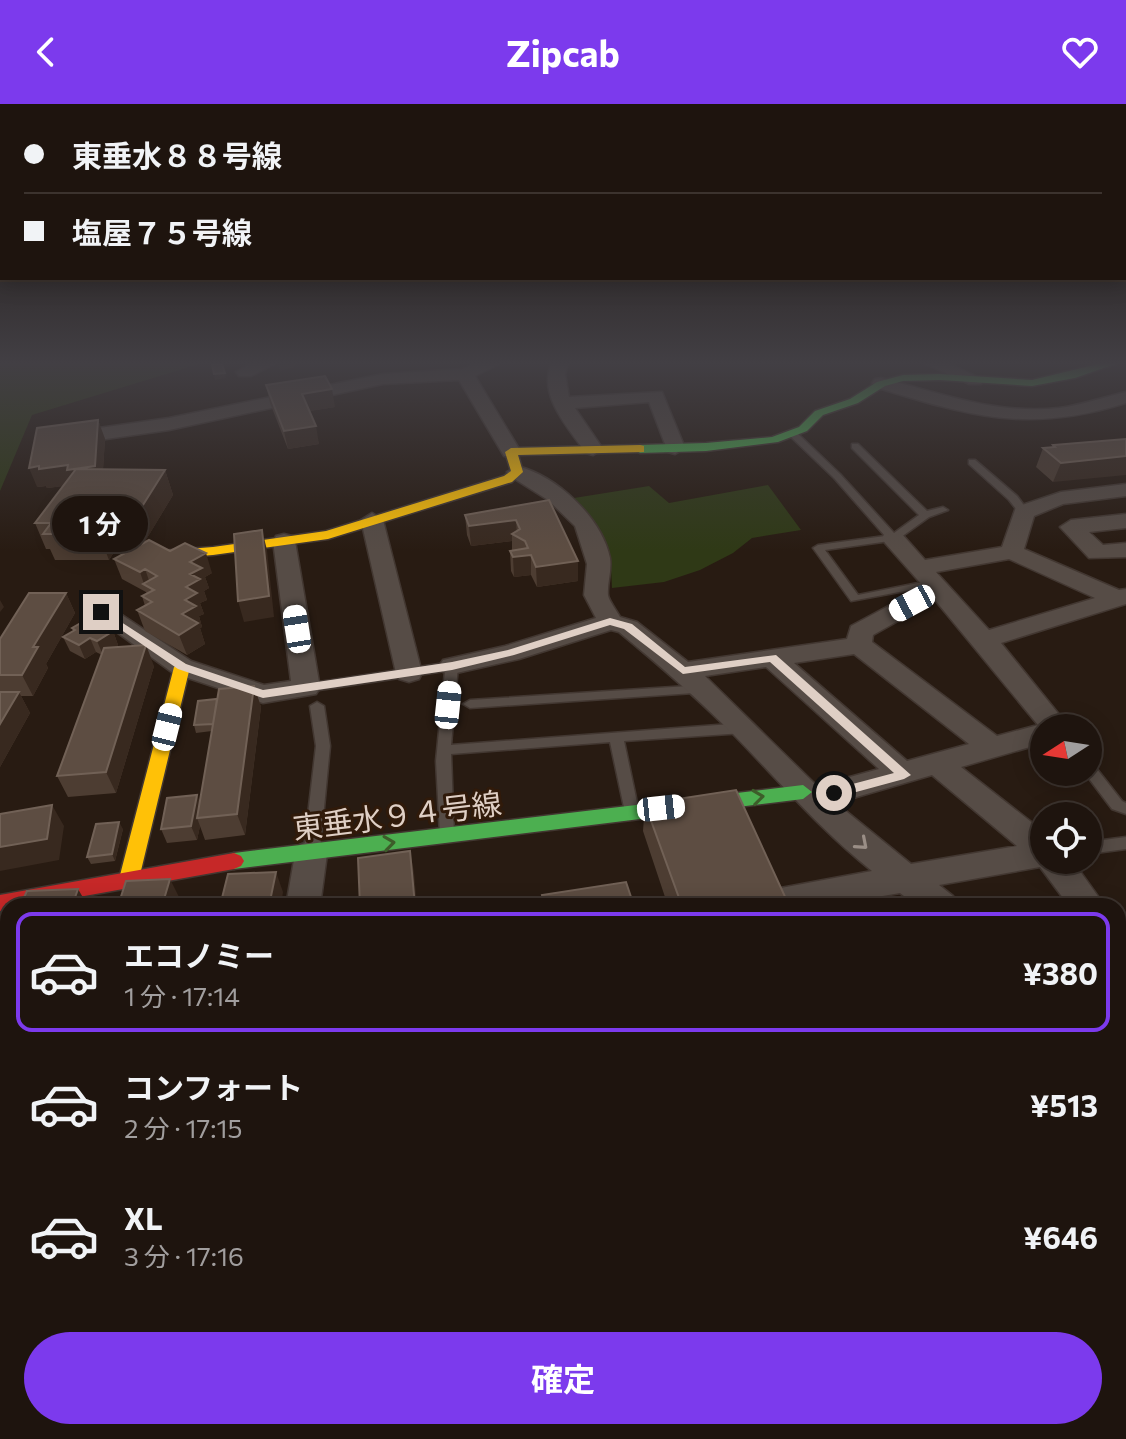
<!DOCTYPE html>
<html lang="ja">
<meta charset="utf-8">
<style>
body{margin:0;font-family:Commissioner,"Noto Sans JP",sans-serif;background:#261d17;color:#f1f3f6;height:100vh;display:flex;flex-direction:column;font-size:30px;white-space:nowrap}
*{box-sizing:border-box;margin:0}
p{font-size:26px;color:#a19e9e}
.icon{flex:none;width:44px;height:44px;fill:none;stroke:currentColor;stroke-width:2;stroke-linecap:round;stroke-linejoin:round}
.map{position:relative;flex:1;overflow:hidden}
.details{position:absolute;left:0px;top:794px;width:1126px;height:542px;display:flex;flex-direction:column;background:#1e140e;border-radius:24px 24px 0 0;box-shadow:0 4px 20px #0003,0 0 0 2px #3c332e}
.details>*{flex:none}
.top-card{position:absolute;left:0px;top:0px;width:1126px;height:176px;box-shadow:0 4px 20px #0003,0 0 0 2px #3c332e;display:grid;align-content:center;height:176px;padding:0 24px;background:#1e140e}
.needle{width:52px;rotate:258deg}
.buttons{position:absolute;left:1030px;top:610px;display:grid;gap:16px}
.buttons a{display:grid;place-items:center;width:72px;height:72px;border-radius:50%;background:#1e140e;box-shadow:0 4px 20px #0003,0 0 0 2px #3c332e;font-size:40px}
.end{position:absolute;width:36px;height:36px;margin:-18px;border:10px solid #dfcfc5;background:#111;box-shadow:0 0 0 4px #111}
.from{border-radius:50%}
.bubble{position:absolute;height:56px;border-radius:28px;background:#1e140e;box-shadow:0 4px 20px #0003,0 0 0 2px #3c332e;font-size:26px;font-weight:700;line-height:56px;text-align:center}
.car{position:absolute;width:24px;height:48px;margin:-24px -12px;border-radius:10px;box-shadow:0 0 6px 2px #0007;background:linear-gradient(#fff 24%,#345 0 40%,#fff 0 76%,#345 0 86%,#fff 0)}
.top-card b{display:flex;align-items:center;gap:28px;height:76px;font-size:30px}
.top-card b+b{border-top:2px solid #3c332e}
.top-card i{width:20px;height:20px;background:#f1f3f6}
ul{padding:14px 0 0;list-style:none}
li{display:flex;align-items:center;gap:24px;height:120px;margin:0 16px 12px;padding:0 8px;border:4px solid transparent;border-radius:16px}
li div{flex:1}
li b{display:block;font-size:30px}
li em{font-style:normal;font-weight:700}
li.active{border-color:#7c3aed}
li>.icon{width:72px;height:72px;stroke-width:1.5}
.button{display:flex;gap:16px;margin-top:auto;padding:16px 24px}
.button a{flex:1;height:92px;border-radius:48px;background:#7c3aed;color:#fff;font-size:32px;font-weight:700;line-height:92px;text-align:center}
header{display:flex;justify-content:space-between;align-items:center;height:104px;padding:0 24px;background:#7c3aed;color:#fff;font-size:36px;font-weight:700}
.map>svg:first-child{display:block}
.green{fill:#2f3916}
.lines{fill:none;stroke-linecap:round;stroke-linejoin:round}
.lane-casing{stroke:#423731;stroke-width:3}
.street-casing{stroke:#423731;stroke-width:3}
.fast-casing{stroke:#423731;stroke-width:3}
.slow-casing{stroke:#423731;stroke-width:3}
.jam-casing{stroke:#423731;stroke-width:3}
.lane{fill:#564c46;fill-rule:evenodd}
.street{fill:#564c46;fill-rule:evenodd}
.fast{fill:#4caf50;fill-rule:evenodd}
.slow{fill:#ffc107;fill-rule:evenodd}
.jam{fill:#c62828;fill-rule:evenodd}
.wall{fill:#4d3d32}
.shaded-wall{fill:#38291f}
.building{fill:#5d4d42;stroke:#716156;stroke-width:2}
.oneway{stroke:#3d5d2a}
.oneway2{stroke:#9a8e86}
.route{fill:#dfcfc5}
.labels{text-anchor:middle;dominant-baseline:central;stroke-width:6;stroke-linejoin:round;paint-order:stroke}
.street-label{font-size:30px;fill:#dfcfc5;stroke:#301a0a}
</style>
<header><svg class="icon" aria-label="back" viewBox="0 0 24 24"><path d="M15 5l-7 7 7 7"/></svg>Zipcab<svg class="icon" aria-label="heart" viewBox="0 0 24 24"><path d="M12 20l-8-8c-3-5 5-10 8-4 3-6 11-1 8 4z"/></svg></header>
<div class="map">
<svg width="1126" height="1335" viewBox="0 0 1126 1335">
<rect width="100%" height="100%" fill="#281b12"/>
<path class="green" d="M 0,260 L 199,260 L 32,311 L 0,387 Z
M 768,381 L 801,426 L 752,434 L 733,449 L 700,466 L 664,478 L 612,484 C 611,440 604,425 574,394 L 649,382 L 669,399 Z"/>
<g class="lines">
<g class="lane-casing">
<path id="lane" d="M 790,328 L 796,328 L 840,370 L 894,429 L 919,411 L 852,344 L 852,340 L 858,340 L 927,407 L 943,403 L 948,406 L 929,413 L 897,436 L 825,446 L 858,491 L 933,476 L 939,479 L 937,481 L 851,497 L 813,444 L 818,441 L 885,432 L 834,374 L 790,332 Z
M 969,356 L 975,356 L 1017,392 L 1029,408 L 1028,410 L 1020,410 L 1009,396 L 969,360 Z
M 452,558 L 458,562 L 451,641 L 744,619 L 751,624 L 744,629 L 624,637 L 639,708 L 637,712 L 627,712 L 625,708 L 610,638 L 451,650 L 454,731 L 452,735 L 442,735 L 440,731 L 436,657 L 445,567 L 306,588 L 300,584 L 306,580 Z
M 704,581 L 710,585 L 709,588 L 470,604 L 463,600 L 470,596 Z
M 317,598 L 324,602 L 330,642 L 320,745 L 317,749 L 307,749 L 304,745 L 316,642 L 310,602 Z
M 1088,658 L 1093,660 L 1122,697 L 1126,699 L 1126,710 L 1112,705 L 1084,668 L 1088,668 Z
M 1126,733 L 1126,745 L 1088,750 L 1088,738 Z"/>
</g>
<g class="street-casing">
<path id="street" d="M 249,260 L 274,260 L 251,272 L 239,272 L 236,268 Z
M 475,260 L 499,260 L 475,272 L 521,348 L 518,352 L 504,352 L 459,276 L 383,280 L 169,326 L 85,338 L 75,332 L 85,326 L 169,314 L 383,270 L 462,265 Z
M 551,260 L 568,260 L 565,270 L 569,293 L 662,288 L 685,344 L 675,350 L 668,348 L 649,298 L 575,304 L 603,345 L 593,351 L 586,349 C 569,325 538,292 551,260 Z
M 926,260 L 950,260 L 984,276 L 981,280 L 969,280 Z
M 881,274 C 941,289 996,311 1059,304 C 1082,301 1104,293 1126,288 L 1126,299 C 1028,330 969,312 875,283 L 872,279 L 875,275 Z
M 517,362 C 557,372 602,414 610,454 C 612,467 607,479 608,491 C 609,497 617,507 620,513 L 637,518 L 688,558 L 847,535 L 851,522 L 924,483 L 885,439 L 882,434 L 885,429 L 901,429 L 925,456 L 1002,443 L 1016,403 L 1061,388 L 1126,380 L 1126,392 L 1063,400 L 1034,412 L 1024,445 L 1119,486 L 1126,485 L 1126,500 L 1001,539 L 1070,624 L 1044,624 L 1044,639 L 961,663 L 1044,728 L 1044,756 L 1072,756 L 1105,802 L 1069,802 L 1040,763 L 939,781 L 953,792 L 958,802 L 917,802 L 900,789 L 825,802 L 768,802 L 765,796 L 770,786 L 872,767 C 820,726 779,677 733,630 C 697,594 659,561 619,528 L 611,526 L 519,555 L 452,570 L 443,568 L 439,562 L 443,556 L 505,542 L 596,514 L 584,491 L 587,460 L 575,422 L 548,396 L 510,372 L 507,368 ZM 1009,455 L 1095,494 L 989,526 L 936,468 ZM 935,496 L 1038,621 L 997,632 L 872,538 L 873,531 ZM 854,550 L 969,640 L 907,657 L 794,559 ZM 766,563 L 879,665 L 817,682 L 705,572 ZM 932,671 L 1017,742 L 911,760 L 836,699 Z
M 372,409 L 383,416 L 422,569 L 419,575 L 409,578 L 399,575 L 396,569 L 361,416 Z
M 1126,410 L 1126,424 L 1089,428 L 1103,441 L 1126,439 L 1126,453 L 1089,454 L 1060,423 L 1071,416 Z
M 284,430 L 292,432 L 295,437 L 320,584 L 316,590 L 263,599 L 173,569 L 89,508 L 92,503 L 110,503 L 191,557 L 264,581 L 291,577 L 273,437 L 276,432 Z
M 311,737 L 323,741 L 327,750 L 320,802 L 286,802 L 295,750 L 299,741 Z
M 1118,827 L 1126,830 L 1126,867 L 1118,864 Z
M 1126,898 L 1126,932 L 1118,935 L 1118,901 Z
M 1118,970 L 1126,973 L 1126,1016 L 1118,1013 Z
M 1126,1040 L 1126,1082 L 1118,1085 L 1118,1043 Z
M 166,1328 L 216,1328 L 215,1335 L 163,1335 Z
M 316,1328 L 390,1328 L 388,1335 L 313,1335 Z
M 526,1328 L 576,1328 L 579,1335 L 527,1335 Z
M 605,1328 L 658,1328 L 661,1335 L 607,1335 Z
M 989,1328 L 1044,1328 L 1042,1335 L 986,1335 Z"/>
</g>
<g class="fast-casing">
<path id="fast" d="M 1098,260 L 1115,260 L 1075,274 L 1032,282 L 940,276 L 903,277 L 885,282 L 858,299 L 823,311 L 807,327 L 778,338 L 706,347 L 640,349 L 634,345 L 640,341 L 706,339 L 772,333 L 799,323 L 815,307 L 850,295 L 877,278 L 903,271 L 940,270 L 1032,276 Z
M 803,681 L 812,688 L 803,695 L 234,765 L 227,762 L 224,757 L 227,752 L 234,749 Z"/>
</g>
<g class="slow-casing">
<path id="slow" d="M 640,341 L 644,342 L 644,348 L 518,351 L 523,368 L 512,378 L 328,435 L 213,451 L 148,456 L 141,452 L 148,448 L 213,443 L 326,427 L 504,372 L 511,367 L 505,348 L 511,344 Z
M 182,558 L 190,563 L 139,775 L 136,781 L 129,783 L 122,781 L 119,775 L 174,563 Z"/>
</g>
<g class="jam-casing">
<path id="jam" d="M 234,749 L 241,752 L 244,757 L 241,762 L 234,765 L 29,802 L 8,802 L 8,806 L 0,807 L 0,791 Z"/>
</g>
<use href="#lane" class="lane"/>
<use href="#street" class="street"/>
<use href="#fast" class="fast"/>
<use href="#slow" class="slow"/>
<use href="#jam" class="jam"/>
</g>
<path class="wall" d="M 266,281 L 335,303 L 309,307 L 319,340 L 288,345 L 270,299 Z
M 98,316 L 105,335 L 103,365 L 165,366 L 173,391 L 144,439 L 212,469 L 205,473 L 209,484 L 204,487 L 207,496 L 200,499 L 204,510 L 199,512 L 202,523 L 200,524 L 205,540 L 187,551 L 145,527 L 137,506 L 145,502 L 142,492 L 147,490 L 146,488 L 122,475 L 114,455 L 132,445 L 116,445 L 109,456 L 55,456 L 50,445 L 46,445 L 35,419 L 63,382 L 47,384 L 46,382 L 37,383 Z
M 1126,335 L 1053,378 L 1036,363 L 1043,344 L 1052,343 L 1053,341 Z
M 549,396 L 578,477 L 537,483 L 531,471 L 514,473 L 511,467 L 510,447 L 512,447 L 512,437 L 471,442 L 467,431 L 465,411 Z
M 66,489 L 75,509 L 46,560 L 48,564 L 33,592 L 21,592 L 30,609 L 0,663 L 0,535 Z
M 72,524 L 113,527 L 118,541 L 116,543 L 154,562 L 116,689 L 68,693 L 57,672 L 102,551 L 96,548 L 85,555 L 70,547 L 63,533 L 73,527 Z
M 254,582 L 261,603 L 245,731 L 205,736 L 200,722 L 197,736 L 167,739 L 161,725 L 200,698 L 212,627 L 196,629 L 194,621 L 217,595 Z
M 645,700 L 787,797 L 786,802 L 668,802 L 643,727 Z
M 123,725 L 115,757 L 91,760 L 87,753 Z
M 0,846 L 8,846 L 8,905 L 0,905 Z"/>
<path class="shaded-wall" d="M 295,260 L 295,263 L 280,267 L 279,261 Z
M 225,269 L 226,274 L 215,276 L 214,270 Z
M 332,285 L 335,303 L 305,308 L 302,290 Z
M 98,316 L 105,335 L 102,381 L 73,381 L 47,384 L 46,382 L 37,383 L 29,364 L 68,361 Z
M 316,322 L 319,340 L 288,345 L 284,327 Z
M 1126,352 L 1126,371 L 1053,378 L 1061,359 Z
M 165,366 L 173,391 L 140,446 L 131,420 Z
M 516,416 L 517,433 L 512,430 L 512,437 L 471,442 L 469,422 Z
M 106,419 L 116,445 L 109,456 L 99,430 Z
M 262,426 L 267,446 L 274,513 L 244,518 L 238,497 Z
M 206,449 L 212,469 L 205,473 L 209,484 L 204,487 L 207,496 L 200,499 L 204,510 L 199,512 L 202,523 L 200,524 L 205,540 L 187,551 L 179,531 L 186,483 L 190,470 L 190,458 Z
M 531,451 L 531,471 L 514,473 L 513,453 Z
M 578,457 L 578,477 L 537,483 L 536,463 Z
M 145,465 L 152,485 L 144,480 L 140,468 Z
M 66,489 L 75,509 L 46,560 L 48,564 L 33,592 L 22,571 L 33,543 Z
M 0,496 L 4,503 L 0,508 Z
M 113,527 L 118,541 L 103,551 L 97,537 Z
M 90,534 L 96,548 L 85,555 L 79,541 Z
M 146,541 L 154,562 L 116,689 L 106,668 Z
M 254,582 L 261,603 L 245,731 L 237,710 Z
M 19,588 L 30,609 L 0,663 L 0,620 Z
M 197,691 L 203,705 L 197,714 L 200,722 L 197,736 L 191,722 Z
M 52,701 L 64,722 L 59,756 L 0,767 L 0,743 Z
M 119,718 L 123,725 L 115,757 L 112,750 Z
M 410,747 L 414,768 L 417,802 L 415,802 Z
M 276,768 L 283,788 L 281,802 L 269,802 Z
M 170,775 L 180,795 L 178,802 L 162,802 Z
M 78,785 L 88,802 L 72,802 Z
M 8,1017 L 8,1109 L 0,1134 L 0,1041 Z"/>
<path class="building" d="M 222,260 L 225,269 L 214,270 L 212,261 Z
M 325,272 L 332,285 L 302,290 L 316,322 L 284,327 L 266,281 Z
M 98,316 L 95,362 L 67,366 L 68,361 L 39,365 L 39,362 L 29,364 L 37,324 Z
M 1126,335 L 1126,352 L 1061,359 L 1043,344 L 1055,343 L 1053,341 Z
M 76,365 L 165,366 L 131,420 L 106,419 L 99,430 L 43,430 L 51,419 L 35,419 Z
M 549,396 L 578,457 L 536,463 L 531,451 L 513,453 L 510,447 L 528,444 L 525,437 L 512,430 L 520,425 L 516,416 L 469,422 L 465,411 Z
M 262,426 L 269,492 L 238,497 L 234,430 Z
M 149,436 L 170,447 L 185,439 L 206,449 L 190,458 L 202,464 L 190,470 L 200,475 L 186,483 L 197,489 L 185,496 L 196,502 L 182,510 L 198,519 L 179,531 L 137,506 L 152,498 L 142,492 L 154,486 L 143,480 L 157,472 L 145,465 L 140,468 L 114,455 Z
M 29,489 L 66,489 L 33,543 L 38,543 L 22,571 L 0,571 L 0,535 Z
M 88,515 L 113,527 L 97,537 L 90,534 L 79,541 L 63,533 L 75,526 L 72,524 Z
M 146,541 L 106,668 L 57,672 L 104,544 Z
M 254,582 L 237,710 L 197,714 L 219,585 Z
M 0,588 L 19,588 L 0,620 Z
M 217,595 L 213,620 L 194,621 L 198,597 Z
M 736,686 L 787,797 L 754,802 L 682,802 L 645,700 Z
M 197,691 L 191,722 L 161,725 L 167,694 Z
M 52,701 L 47,735 L 0,743 L 0,710 Z
M 119,718 L 112,750 L 87,753 L 96,720 Z
M 410,747 L 415,802 L 360,802 L 358,754 Z
M 276,768 L 269,802 L 220,802 L 228,770 Z
M 170,775 L 162,802 L 118,802 L 126,777 Z
M 626,778 L 634,802 L 545,802 L 542,791 Z
M 78,785 L 72,802 L 20,802 L 27,787 Z
M 0,846 L 8,846 L 8,884 L 0,885 Z
M 0,966 L 8,966 L 8,1017 L 0,1041 Z"/>
<defs><path id="oneway-chevron" d="M-2-3.5L2.5 0L-2 3.5" fill="none" stroke-width="1.6" stroke-linecap="round" stroke-linejoin="round" transform="scale(2)"/></defs>
<g class="oneway">
<use href="#oneway-chevron" transform="translate(758 693) rotate(-7)"/>
<use href="#oneway-chevron" transform="translate(389 739) rotate(-8)"/>
</g>
<use class="oneway2" href="#oneway-chevron" transform="translate(862 740) rotate(41)"/>
<linearGradient id="sky" x2="0" y2="1"><stop stop-color="#160f0a"/><stop offset="0.58" stop-color="#423f44"/><stop offset="1" stop-color="#423f44" stop-opacity="0"/></linearGradient>
<rect width="1126" height="447" fill="url(#sky)"/>
<path class="route" d="M 101,505 L 186,560 L 263,586 L 452,558 L 508,546 L 610,514 L 632,520 L 685,563 L 776,551 L 911,671 L 904,675 L 834,694 L 830,693 L 830,686 L 894,669 L 770,558 L 683,570 L 624,525 L 610,521 L 514,551 L 452,566 L 263,594 L 178,565 L 98,510 L 96,508 Z"/>
<g class="labels">
<g class="street-label">
<text transform="translate(397 710) rotate(-7)">東垂水９４号線</text>
</g>
</g>
</svg>
<div class="buttons">
<a><svg class="needle" viewBox="-14 -14 28 28"><path d="M0-13l5 13h-10z" fill="#e53935"/><path d="M0 13l5-13h-10z" fill="#a19e9e"/></svg></a>
<a><svg class="icon" aria-label="locate" viewBox="0 0 24 24"><circle cx="12" cy="12" r="6"/><path d="M12 2v4M12 18v4M2 12h4M18 12h4"/></svg></a>
</div>
<i class="end from" style="left:834px;top:689px"></i>
<i class="end" style="left:101px;top:508px"></i>
<div class="bubble" style="left:52px;top:392px;width:96px">1 分</div>
<i class="car" style="left:912px;top:499px;rotate:242deg"></i>
<i class="car" style="left:297px;top:525px;rotate:351deg"></i>
<i class="car" style="left:448px;top:601px;rotate:6deg"></i>
<i class="car" style="left:167px;top:623px;rotate:14deg"></i>
<i class="car" style="left:661px;top:704px;rotate:84deg"></i>
<div class="top-card">
<b><i class="from"></i>東垂水８８号線</b>
<b><i></i>塩屋７５号線</b>
</div>
<section class="details">
<ul>
<li class="active"><svg class="icon" aria-label="car" viewBox="0 0 24 24"><path d="M5 17H2v-5l4-1 3-4h7l3 4 3 1v5h-3M9 17h6M6 11h13"/><circle cx="7" cy="17" r="2"/><circle cx="17" cy="17" r="2"/></svg><div><b>エコノミー</b><p>1 分 · 17:14</p></div><em>¥380</em></li>
<li><svg class="icon" aria-label="car" viewBox="0 0 24 24"><path d="M5 17H2v-5l4-1 3-4h7l3 4 3 1v5h-3M9 17h6M6 11h13"/><circle cx="7" cy="17" r="2"/><circle cx="17" cy="17" r="2"/></svg><div><b>コンフォート</b><p>2 分 · 17:15</p></div><em>¥513</em></li>
<li><svg class="icon" aria-label="car" viewBox="0 0 24 24"><path d="M5 17H2v-5l4-1 3-4h7l3 4 3 1v5h-3M9 17h6M6 11h13"/><circle cx="7" cy="17" r="2"/><circle cx="17" cy="17" r="2"/></svg><div><b>XL</b><p>3 分 · 17:16</p></div><em>¥646</em></li>
</ul>
<div class="button"><a>確定</a></div>
</section>
</div>
